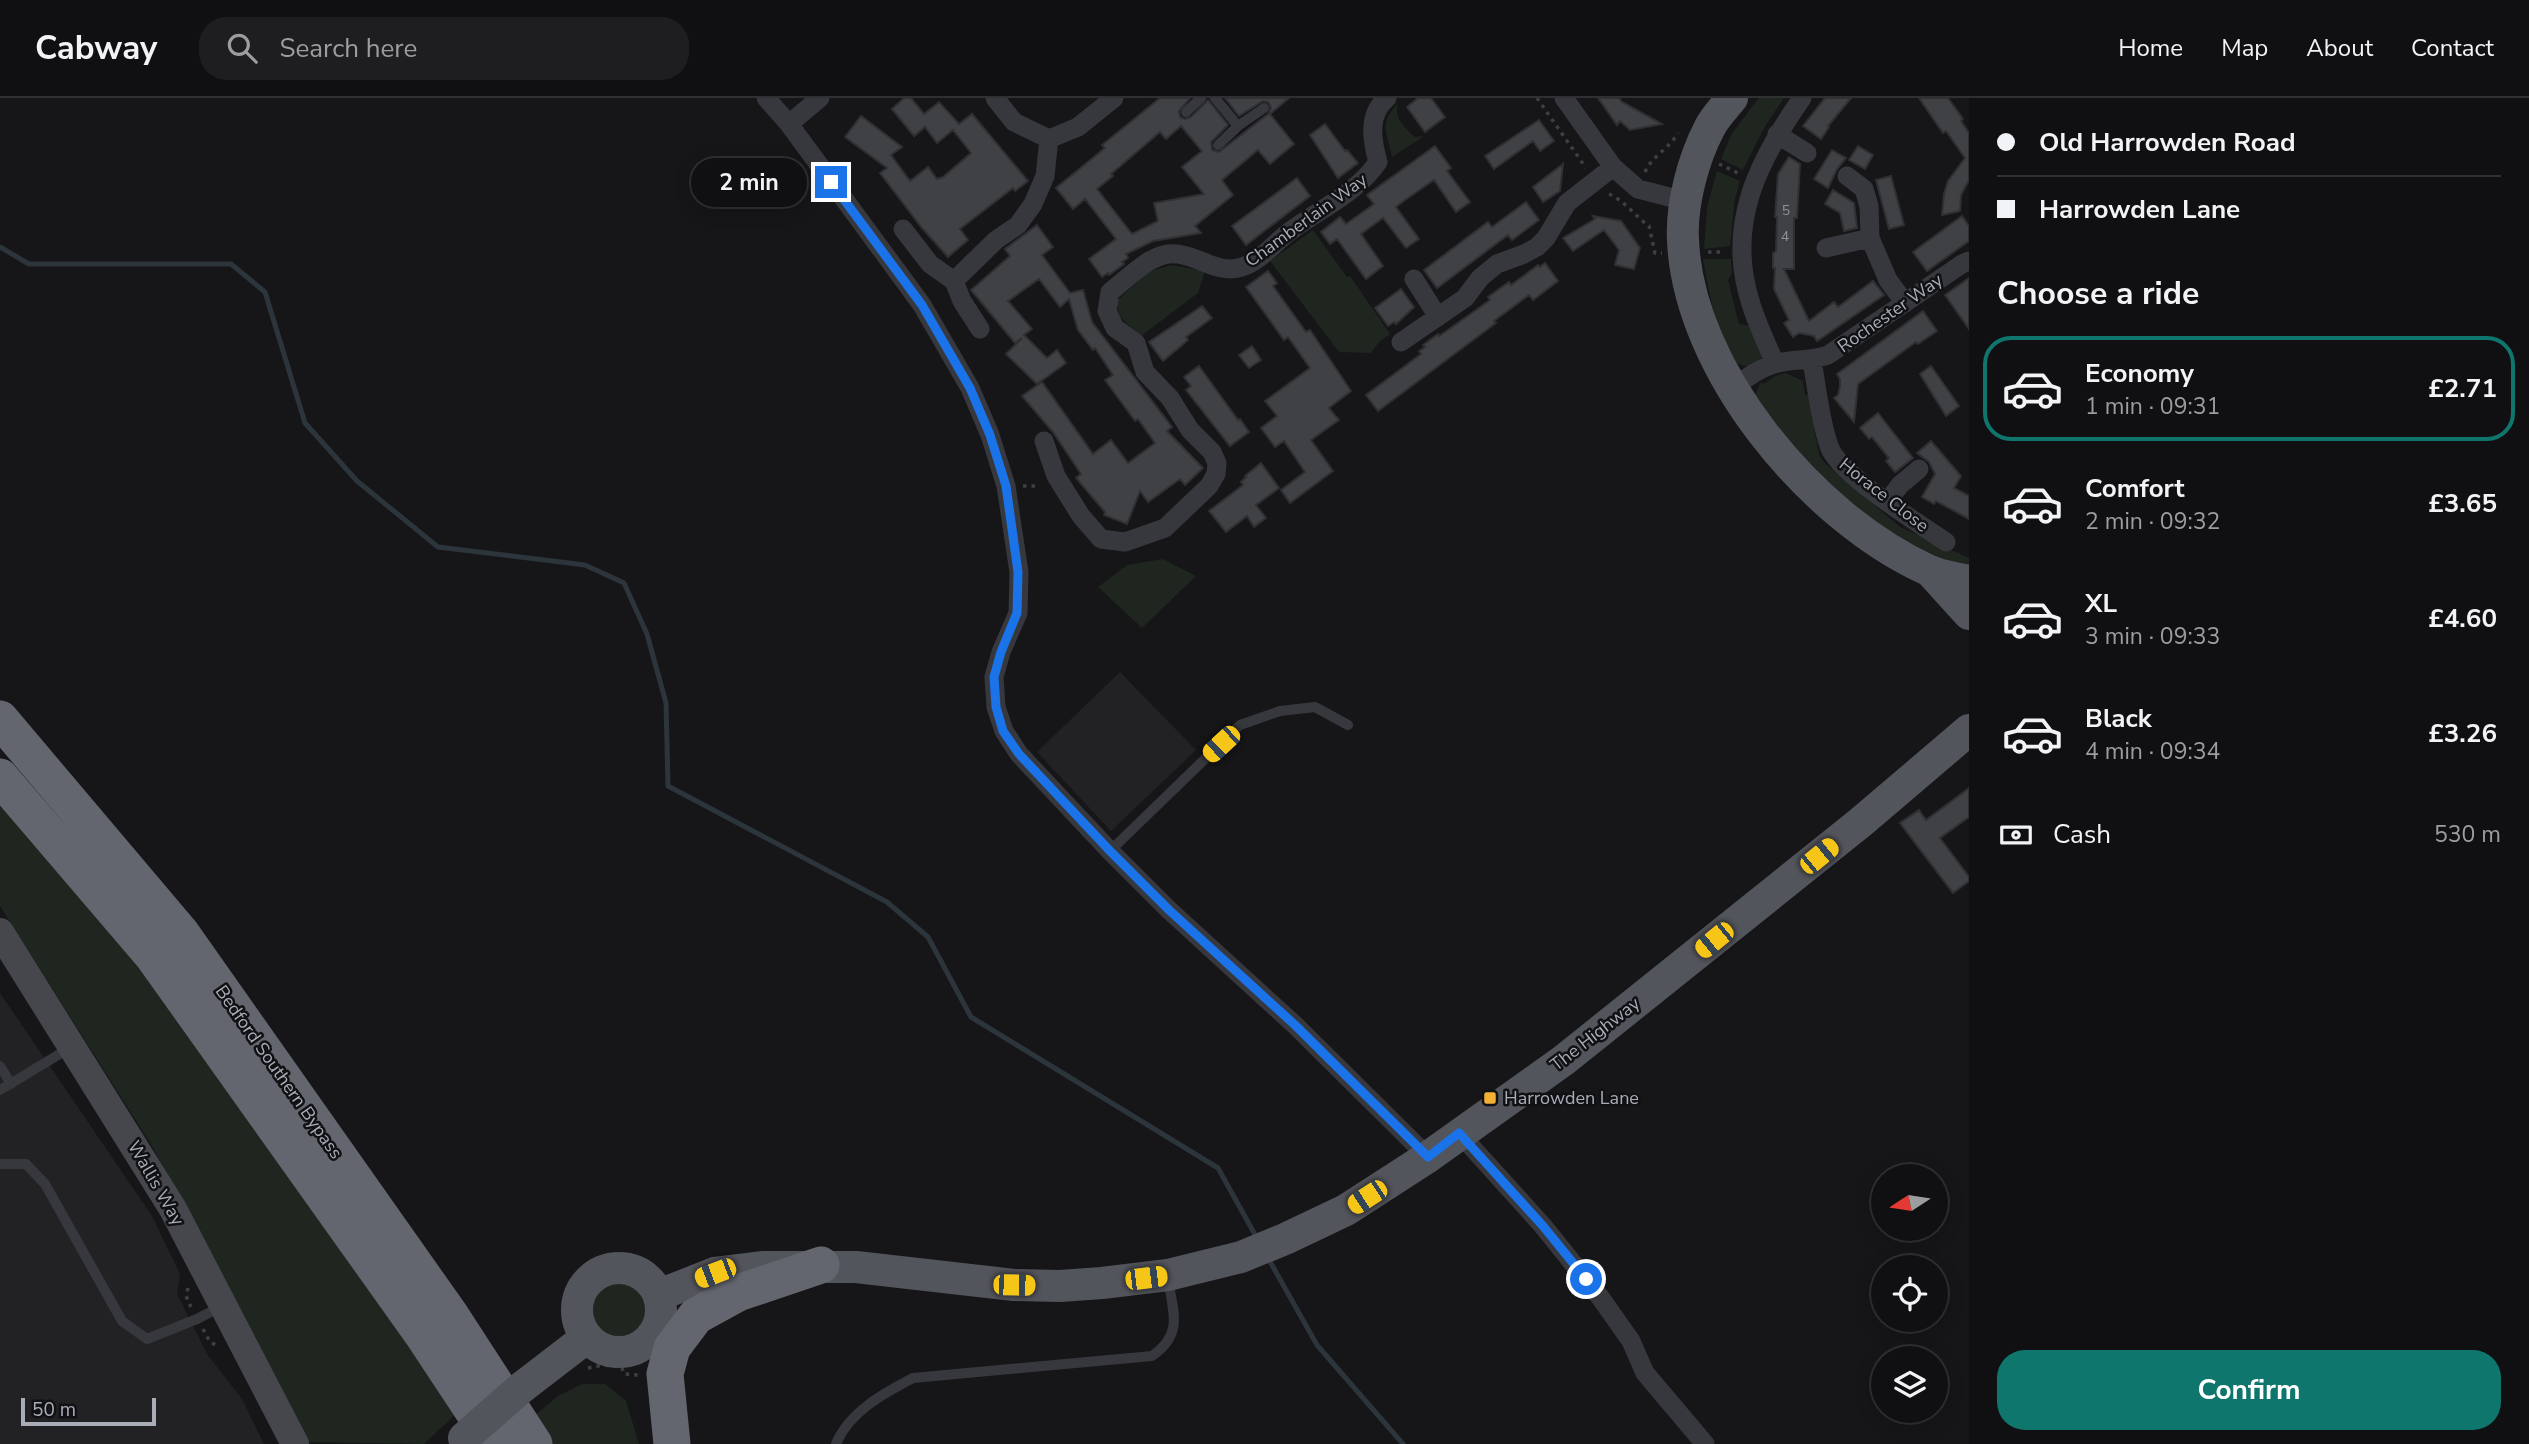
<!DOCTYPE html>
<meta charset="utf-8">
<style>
body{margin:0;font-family:"Nunito Sans",sans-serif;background:#1e1e20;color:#f1f3f6;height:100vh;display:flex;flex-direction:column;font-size:26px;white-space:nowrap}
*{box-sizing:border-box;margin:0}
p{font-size:23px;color:#9c9d9f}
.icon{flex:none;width:38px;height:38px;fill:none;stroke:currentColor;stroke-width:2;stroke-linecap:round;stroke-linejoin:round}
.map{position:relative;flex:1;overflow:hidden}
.panel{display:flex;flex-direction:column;background:#101012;width:560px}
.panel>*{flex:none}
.hud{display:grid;align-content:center;height:154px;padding:0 28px;background:#101012}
.needle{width:46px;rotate:258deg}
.tools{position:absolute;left:1871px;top:1066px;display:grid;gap:14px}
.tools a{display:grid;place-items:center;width:77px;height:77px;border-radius:50%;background:#101012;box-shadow:0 4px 18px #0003,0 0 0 2px #303032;font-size:35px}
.scale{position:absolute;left:21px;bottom:18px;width:135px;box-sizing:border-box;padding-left:7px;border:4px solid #a8adb8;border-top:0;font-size:19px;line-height:24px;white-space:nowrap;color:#a8adb8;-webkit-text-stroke:5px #111113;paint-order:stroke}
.end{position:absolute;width:32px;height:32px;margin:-16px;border:9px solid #1a73e8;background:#fff;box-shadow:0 0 0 4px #fff}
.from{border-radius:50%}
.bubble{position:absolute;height:49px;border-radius:24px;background:#101012;box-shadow:0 4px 18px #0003,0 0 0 2px #303032;font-size:23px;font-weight:700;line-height:49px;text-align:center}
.car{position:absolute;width:21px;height:42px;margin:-21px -10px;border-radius:9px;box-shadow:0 0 5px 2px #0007;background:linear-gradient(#f5c518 24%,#345 0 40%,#f5c518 0 76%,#345 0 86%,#f5c518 0)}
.hud b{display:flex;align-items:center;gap:24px;height:66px;font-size:26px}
.hud b+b{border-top:2px solid #303032}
.hud i{width:18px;height:18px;background:#f1f3f6}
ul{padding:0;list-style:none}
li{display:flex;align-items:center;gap:21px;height:105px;margin:0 14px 10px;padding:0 14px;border:4px solid transparent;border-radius:28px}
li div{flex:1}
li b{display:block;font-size:26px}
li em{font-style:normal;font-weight:700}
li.selected{border-color:#0f766e}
li>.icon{width:63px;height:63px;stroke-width:1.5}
h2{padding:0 28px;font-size:32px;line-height:84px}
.pay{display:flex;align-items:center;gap:18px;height:77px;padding:0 28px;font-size:26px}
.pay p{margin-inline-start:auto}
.primary-button{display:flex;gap:14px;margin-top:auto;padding:14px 28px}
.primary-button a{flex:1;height:80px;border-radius:28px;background:#0f766e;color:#fff;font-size:28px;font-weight:700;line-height:80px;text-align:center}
header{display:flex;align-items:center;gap:42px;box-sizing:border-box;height:98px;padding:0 35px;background:#101012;border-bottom:2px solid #303032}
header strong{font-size:33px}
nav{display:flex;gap:38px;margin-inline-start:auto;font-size:24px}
.search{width:490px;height:63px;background:#1e1e20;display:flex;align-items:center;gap:18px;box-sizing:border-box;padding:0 24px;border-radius:28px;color:#9c9d9f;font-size:26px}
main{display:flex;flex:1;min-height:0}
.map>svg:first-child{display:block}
.built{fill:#222225}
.green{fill:#1e261f}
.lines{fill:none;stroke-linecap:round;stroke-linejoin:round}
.stream{stroke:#2c353c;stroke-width:5}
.building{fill:#404145;stroke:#303034;stroke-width:2;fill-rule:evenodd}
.path{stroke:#3d3f44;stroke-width:3.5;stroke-dasharray:3.5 5;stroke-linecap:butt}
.lane{stroke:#37383d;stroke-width:10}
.street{stroke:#37383d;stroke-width:19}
.secondary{stroke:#45474d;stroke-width:28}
.primary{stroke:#53555c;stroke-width:32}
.highway{stroke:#63666e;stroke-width:37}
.primary-bridge{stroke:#53555c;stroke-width:32}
.route{stroke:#1a73e8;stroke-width:9}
.poi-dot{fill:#f2b134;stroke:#111113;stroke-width:2.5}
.labels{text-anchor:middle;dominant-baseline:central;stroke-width:5;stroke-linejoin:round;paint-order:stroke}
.number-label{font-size:14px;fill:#8e929b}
.street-label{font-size:18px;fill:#a8adb8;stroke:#111113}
.poi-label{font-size:18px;fill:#a8adb8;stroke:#111113;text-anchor:start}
</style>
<header>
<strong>Cabway</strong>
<div class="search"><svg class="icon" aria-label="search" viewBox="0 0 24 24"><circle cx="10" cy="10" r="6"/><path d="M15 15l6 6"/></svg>Search here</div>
<nav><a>Home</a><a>Map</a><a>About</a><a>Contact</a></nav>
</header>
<main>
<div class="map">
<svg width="1969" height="1346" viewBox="0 0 1969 1346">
<rect width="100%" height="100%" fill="#161618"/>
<path class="built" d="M 1120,574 L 1196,652 L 1111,733 L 1037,654 Z
M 0,895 L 152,1118 L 180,1176 L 177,1196 L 207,1256 L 242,1301 L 264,1346 L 0,1346 Z"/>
<path class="green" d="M 1759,0 L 1784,0 L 1764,30 L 1743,72 L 1721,61 L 1732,35 Z
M 1398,5 C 1393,20 1405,30 1415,39 L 1424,38 L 1392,59 C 1388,34 1377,29 1398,5 Z
M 1717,73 L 1740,83 L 1735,101 L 1730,148 L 1704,151 L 1707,109 Z
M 1313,132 L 1347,179 L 1350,178 L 1390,236 L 1379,244 L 1371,255 L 1339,254 L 1270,163 Z
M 1703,161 L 1731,161 L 1732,175 L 1728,182 L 1739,226 L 1752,228 C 1755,236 1761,246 1762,254 C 1763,270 1741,272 1733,261 C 1716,238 1708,189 1703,161 Z
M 1171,167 L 1205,173 L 1198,195 L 1141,238 C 1130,227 1116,221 1117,203 L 1148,174 Z
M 1786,275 L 1803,283 L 1805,297 L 1812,296 L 1819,325 L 1814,331 L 1820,359 L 1826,366 L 1900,429 L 1969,460 L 1969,473 L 1871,427 L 1813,385 L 1755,297 L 1761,284 L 1764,286 L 1775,278 Z
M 1163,461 L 1196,478 L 1142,530 L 1098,489 L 1127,467 Z
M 0,688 L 145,866 L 456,1316 L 424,1346 L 309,1344 L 152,1048 L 0,808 Z
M588 1212a29 29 0 1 1 58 0a29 29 0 1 1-58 0Z
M 582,1286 L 605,1286 L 626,1303 L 639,1346 L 552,1346 L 534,1318 L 558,1298 Z"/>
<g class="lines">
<path class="stream" d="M 0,149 L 29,166 L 231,166 L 265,194 L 305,325 L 357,383 L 438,449 L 585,467 L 624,485 L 647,536 L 666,605 L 668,688 L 887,804 L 928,839 L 971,919 L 1218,1070 L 1258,1142
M 1268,1160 L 1317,1247 L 1403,1346"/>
</g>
<path class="building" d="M 904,0 L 911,0 L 924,16 L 939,4 L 959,26 L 972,16 L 1028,83 L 1015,93 L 1013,90 L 960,131 L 968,142 L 948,159 L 922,130 L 880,75 L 887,70 L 845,39 L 861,18 L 902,49 L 891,57 L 910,83 L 928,69 L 937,81 L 943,79 L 971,55 L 953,32 L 937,45 L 925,29 L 914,38 L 892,11 Z
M 1160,0 L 1190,0 L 1179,13 L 1180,19 L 1185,21 L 1191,19 L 1208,2 L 1228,27 L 1211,44 L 1212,52 L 1219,54 L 1268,16 L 1271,10 L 1268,4 L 1263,3 L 1239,18 L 1225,0 L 1289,0 L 1270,16 L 1294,46 L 1270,66 L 1258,52 L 1222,82 L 1233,97 L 1195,128 L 1201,135 L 1153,143 L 1126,156 L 1128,160 L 1122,164 L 1124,166 L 1109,177 L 1108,175 L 1102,179 L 1089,161 L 1116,141 L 1085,101 L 1073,111 L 1056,90 L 1105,50 L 1102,47 ZM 1181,28 L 1202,53 L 1182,69 L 1204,96 L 1154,105 L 1158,123 L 1132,136 L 1097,91 L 1113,78 L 1111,76 L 1160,34 L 1166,41 Z
M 1418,0 L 1431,0 L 1445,19 L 1425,34 L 1407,9 Z
M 1598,0 L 1619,0 L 1622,4 L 1662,26 L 1630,32 L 1620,23 L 1617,27 Z
M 1825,0 L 1851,0 L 1828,28 L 1829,29 L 1821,41 L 1803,28 Z
M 1919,0 L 1948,0 L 1963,21 L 1961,23 L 1969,35 L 1969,82 L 1961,97 L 1960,113 L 1942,117 L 1944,96 L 1948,83 L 1965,60 L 1946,33 L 1943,35 Z
M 1539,22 L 1554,43 L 1540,53 L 1533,43 L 1494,71 L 1485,58 Z
M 1325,26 L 1345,53 L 1347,52 L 1358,65 L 1338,80 L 1310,37 Z
M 1435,48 L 1451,70 L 1447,73 L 1470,104 L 1456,114 L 1434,82 L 1405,102 L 1396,109 L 1419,141 L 1406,150 L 1383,120 L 1361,136 L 1383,168 L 1366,181 L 1337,141 L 1330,146 L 1321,134 L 1340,119 L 1346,126 L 1374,106 L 1367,97 Z
M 1858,48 L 1873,57 L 1865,71 L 1849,62 Z
M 1832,52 L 1846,60 L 1837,71 L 1828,90 L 1814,81 Z
M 1789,59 L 1800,66 L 1797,120 L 1794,120 L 1794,171 L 1784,171 L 1809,223 L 1834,204 L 1838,209 L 1873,183 L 1884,197 L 1817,243 L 1814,238 L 1799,235 L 1793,239 L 1784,225 L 1789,222 L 1774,191 L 1775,170 L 1773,170 L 1773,155 L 1776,153 L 1777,119 L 1775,119 L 1778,76 Z
M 1563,66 L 1560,93 L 1543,104 L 1533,89 Z
M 1891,78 L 1904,127 L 1889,131 L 1876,82 Z
M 1297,80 L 1310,98 L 1246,147 L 1232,128 Z
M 1833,92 L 1854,105 L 1857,130 L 1844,133 L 1840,115 L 1825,106 Z
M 1526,104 L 1539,122 L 1512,142 L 1508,137 L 1437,190 L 1424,172 L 1488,124 L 1492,129 Z
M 1593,118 L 1621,123 L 1640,150 L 1634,171 L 1615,167 L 1619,152 L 1604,132 L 1573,153 L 1563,140 L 1595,121 Z
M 1962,118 L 1969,128 L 1969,143 L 1927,173 L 1913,154 Z
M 1037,127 L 1053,149 L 1042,157 L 1070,195 L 1083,192 L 1092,224 L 1172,329 L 1167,333 L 1203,370 L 1185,387 L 1180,381 L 1148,404 L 1140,393 L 1127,426 L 1104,417 L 1105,414 L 1076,380 L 1081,376 L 1053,334 L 1022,298 L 1042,284 L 1093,356 L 1111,342 L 1128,365 L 1155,345 L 1138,321 L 1135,323 L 1105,282 L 1113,277 L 1095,250 L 1093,252 L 1078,232 L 1069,201 L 1060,209 L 1039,181 L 1008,203 L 1032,231 L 1024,237 L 1047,260 L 1057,252 L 1066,265 L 1037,286 L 1006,256 L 1022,240 L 1015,245 L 971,192 L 1010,158 L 1005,151 Z
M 1545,165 L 1558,183 L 1533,202 L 1529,197 L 1494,223 L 1496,225 L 1378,313 L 1366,297 L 1421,256 L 1419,253 L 1425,249 L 1423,247 L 1438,236 L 1439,238 L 1445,234 L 1490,202 L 1488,199 L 1509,184 L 1511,187 L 1538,167 L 1540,169 Z
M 1268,173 L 1277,185 L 1273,188 L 1306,234 L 1310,232 L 1351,293 L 1329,310 L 1339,322 L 1311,342 L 1333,373 L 1290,405 L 1281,392 L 1305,374 L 1284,343 L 1275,349 L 1261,330 L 1277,318 L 1265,303 L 1310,270 L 1288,239 L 1284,242 L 1246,189 Z
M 1969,180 L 1969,231 L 1945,197 Z
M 1401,191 L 1414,209 L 1396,226 L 1394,224 L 1388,228 L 1375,210 Z
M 1202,208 L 1212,220 L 1186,239 L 1188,242 L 1163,263 L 1149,244 Z
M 1923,213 L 1937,233 L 1918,246 L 1916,244 L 1858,286 L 1854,324 L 1834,300 L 1838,297 L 1840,289 L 1840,281 L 1837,276 Z
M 1252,248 L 1261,262 L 1249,270 L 1239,257 Z
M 1199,268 L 1238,322 L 1240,321 L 1249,334 L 1230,348 L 1186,292 L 1191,288 L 1184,279 Z
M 1931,268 L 1959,308 L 1946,318 L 1920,276 Z
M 1878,315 L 1913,360 L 1895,374 L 1886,363 L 1889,360 L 1872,339 L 1869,341 L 1860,330 Z
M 1931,343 L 1961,378 L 1954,390 L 1969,398 L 1969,421 L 1936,403 L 1934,406 L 1922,399 L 1935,376 L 1929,364 L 1917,355 Z
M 1261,365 L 1279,390 L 1256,407 L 1266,420 L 1254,429 L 1247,418 L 1226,434 L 1209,413 L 1243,387 L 1241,384 L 1246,379 L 1245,378 Z
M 1969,690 L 1969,719 L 1940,740 L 1969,779 L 1969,783 L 1953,795 L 1900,725 L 1919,712 L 1926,722 Z"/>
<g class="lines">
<path class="path" d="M 1537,0 L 1586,70
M 1719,66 L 1740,76
M 1645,74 C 1652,58 1669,51 1678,35
M 1609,96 C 1624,102 1636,119 1649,128 L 1655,155 L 1662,155
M 1708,154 L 1725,154
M 1023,388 L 1040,388
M 188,1190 L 186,1198 L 191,1209
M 203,1231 L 210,1244 L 218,1248
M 588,1270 C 600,1267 610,1266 622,1270 L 624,1276 L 638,1277"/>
<path class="lane" d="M 1215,0 L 1238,28 L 1218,47
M 1186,14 L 1201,0
M 1238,28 L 1264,10
M 1110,753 L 1240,627 L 1280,613 L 1315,609 L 1348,627
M 0,968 L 11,986
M 0,992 L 68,951
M 0,1066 L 26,1066 L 45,1086 L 122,1223 L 147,1241 L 197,1221 L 222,1208
M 836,1346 C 849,1314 884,1295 913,1280 L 1152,1258 C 1184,1236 1173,1214 1168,1181"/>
<path class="street" d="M 766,0 L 789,26 L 922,207 L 970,290 L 990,337 L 1006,388 L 1019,474 L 1018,515 L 1001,554 L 994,579 L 996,609 L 1004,633 L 1019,656 L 1110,753 L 1169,812 L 1296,928 L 1428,1059
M 995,0 L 1014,24 L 1049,41
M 1564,0 L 1613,69 L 1638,91 L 1685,103
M 789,26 L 820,0
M 1777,36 L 1807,55
M 1049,41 L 1078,29 L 1114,0
M 1847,78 L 1864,91 L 1869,108 L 1870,140 L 1888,182 L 1905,205
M 903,131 L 930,166 L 954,183 L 962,203 L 980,231
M 1826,150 L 1870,140
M 1414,181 L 1438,219
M 954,183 L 996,142 L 1018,127 L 1033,106 L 1045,78 L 1049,41
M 1401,244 L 1465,200 L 1480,180 L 1497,166 L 1524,156 L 1537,149 L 1546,140 L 1567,105 L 1613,69
M 1812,263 C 1817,290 1820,322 1829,348 C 1838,376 1920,426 1946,444
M 1775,266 C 1767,246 1757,226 1751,206 C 1725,127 1758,63 1802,0
M 1733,290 C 1746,280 1761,269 1778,265 C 1794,261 1811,263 1828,257 L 1962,166 L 1969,163
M 1044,343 L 1056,378 L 1081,418 L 1101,441 L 1125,444 L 1165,430 L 1209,388 L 1216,376 L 1217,365 L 1212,354 L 1190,332 L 1170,300 L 1145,274 L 1136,245 L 1115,230 L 1107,213 L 1110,194 C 1127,181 1147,159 1168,156 C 1194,153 1216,178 1242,169 C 1261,163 1274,145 1289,134 C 1318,112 1357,95 1378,64 C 1372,43 1367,16 1387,0
M 1887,404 L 1900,387 L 1919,371
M 1459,1035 L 1543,1128 L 1600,1199 L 1631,1243 L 1645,1275 L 1705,1346"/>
<path class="secondary" d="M 0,834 L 173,1111 L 295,1346"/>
<path class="primary" d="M 1732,0 C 1725,9 1715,19 1710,29 C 1693,61 1681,107 1683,142 C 1688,272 1812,420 1928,472 C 1940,478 1956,480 1969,483
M 1930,473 L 1969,516
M577 1212a42 42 0 1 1 84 0a42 42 0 1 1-84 0Z
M 659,1197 L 715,1175 L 764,1169 L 856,1169 L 1014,1187 L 1060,1188 L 1102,1185 L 1168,1177 L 1241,1159 L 1285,1141 L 1346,1112 L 1428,1059 L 1564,962 L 1861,724 L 1969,632
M 521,1290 L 586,1240"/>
<path class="highway" d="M 0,621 L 181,835 L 451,1218 L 534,1346
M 0,679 L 153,858 L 423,1237 L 495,1346
M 672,1346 L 665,1276 L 672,1250 L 696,1218 L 738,1195 L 821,1167"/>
<path class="primary-bridge" d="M 464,1340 L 521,1290"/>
</g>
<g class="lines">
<path class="route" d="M 831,84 L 922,207 L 970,290 L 990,337 L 1006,388 L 1018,474 L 1017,515 L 1001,554 L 994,579 L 996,609 L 1003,633 L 1019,656 L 1110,753 L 1169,812 L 1296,928 L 1428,1059 L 1459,1035 L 1543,1128 L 1586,1181"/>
</g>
<rect class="poi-dot" x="1483" y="993" width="14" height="14" rx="3.5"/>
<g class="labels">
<g class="number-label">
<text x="1786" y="112">5</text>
<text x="1785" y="138">4</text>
</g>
<g class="street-label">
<text transform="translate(1306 122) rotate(-36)">Chamberlain Way</text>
<text transform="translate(1890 215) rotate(-35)">Rochester Way</text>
<text transform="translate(1884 397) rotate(38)">Horace Close</text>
<text transform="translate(1595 936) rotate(-38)">The Highway</text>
<text transform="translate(279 974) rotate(55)">Bedford Southern Bypass</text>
<text transform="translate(156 1085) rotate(60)">Wallis Way</text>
</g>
<g class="poi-label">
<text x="1504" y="1000">Harrowden Lane</text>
</g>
</g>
</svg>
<div class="tools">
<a><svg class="needle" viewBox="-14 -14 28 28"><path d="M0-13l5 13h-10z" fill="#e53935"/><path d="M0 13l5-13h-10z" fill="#9c9d9f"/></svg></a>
<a><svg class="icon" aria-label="locate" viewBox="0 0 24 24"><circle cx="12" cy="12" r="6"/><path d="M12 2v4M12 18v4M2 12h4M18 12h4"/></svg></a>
<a><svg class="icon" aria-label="layers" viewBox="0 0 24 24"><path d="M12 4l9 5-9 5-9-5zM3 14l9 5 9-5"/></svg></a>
</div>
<div class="scale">50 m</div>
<i class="end from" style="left:1586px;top:1181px"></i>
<i class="end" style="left:831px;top:84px"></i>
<div class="bubble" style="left:691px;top:60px;width:116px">2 min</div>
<i class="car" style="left:1221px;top:646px;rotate:227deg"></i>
<i class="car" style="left:1819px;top:758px;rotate:51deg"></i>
<i class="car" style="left:1714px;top:842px;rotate:231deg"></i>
<i class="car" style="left:1367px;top:1099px;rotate:237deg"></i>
<i class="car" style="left:715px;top:1175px;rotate:249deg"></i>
<i class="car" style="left:1146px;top:1180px;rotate:83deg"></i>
<i class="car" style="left:1014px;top:1187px;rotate:91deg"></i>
</div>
<section class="panel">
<div class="hud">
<b><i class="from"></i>Old Harrowden Road</b>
<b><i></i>Harrowden Lane</b>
</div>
<h2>Choose a ride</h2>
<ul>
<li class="selected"><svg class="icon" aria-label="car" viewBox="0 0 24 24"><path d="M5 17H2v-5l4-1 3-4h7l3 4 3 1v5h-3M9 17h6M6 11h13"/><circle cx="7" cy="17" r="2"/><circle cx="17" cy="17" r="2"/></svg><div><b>Economy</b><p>1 min · 09:31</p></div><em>£2.71</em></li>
<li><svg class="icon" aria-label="car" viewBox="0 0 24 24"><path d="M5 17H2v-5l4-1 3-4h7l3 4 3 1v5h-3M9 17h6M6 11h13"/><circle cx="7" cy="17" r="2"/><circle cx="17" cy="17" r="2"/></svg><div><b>Comfort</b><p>2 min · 09:32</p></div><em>£3.65</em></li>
<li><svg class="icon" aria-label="car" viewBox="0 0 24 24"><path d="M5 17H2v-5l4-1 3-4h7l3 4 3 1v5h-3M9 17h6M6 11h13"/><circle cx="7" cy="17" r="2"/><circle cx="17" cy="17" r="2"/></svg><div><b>XL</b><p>3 min · 09:33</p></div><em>£4.60</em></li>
<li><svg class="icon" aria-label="car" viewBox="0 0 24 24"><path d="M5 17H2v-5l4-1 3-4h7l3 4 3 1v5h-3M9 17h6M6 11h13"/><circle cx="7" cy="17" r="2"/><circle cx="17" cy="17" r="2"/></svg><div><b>Black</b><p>4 min · 09:34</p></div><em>£3.26</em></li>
</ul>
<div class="pay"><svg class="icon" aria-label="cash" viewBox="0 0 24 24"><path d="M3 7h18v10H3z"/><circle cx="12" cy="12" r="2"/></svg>Cash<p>530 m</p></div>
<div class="primary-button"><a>Confirm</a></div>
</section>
</main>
